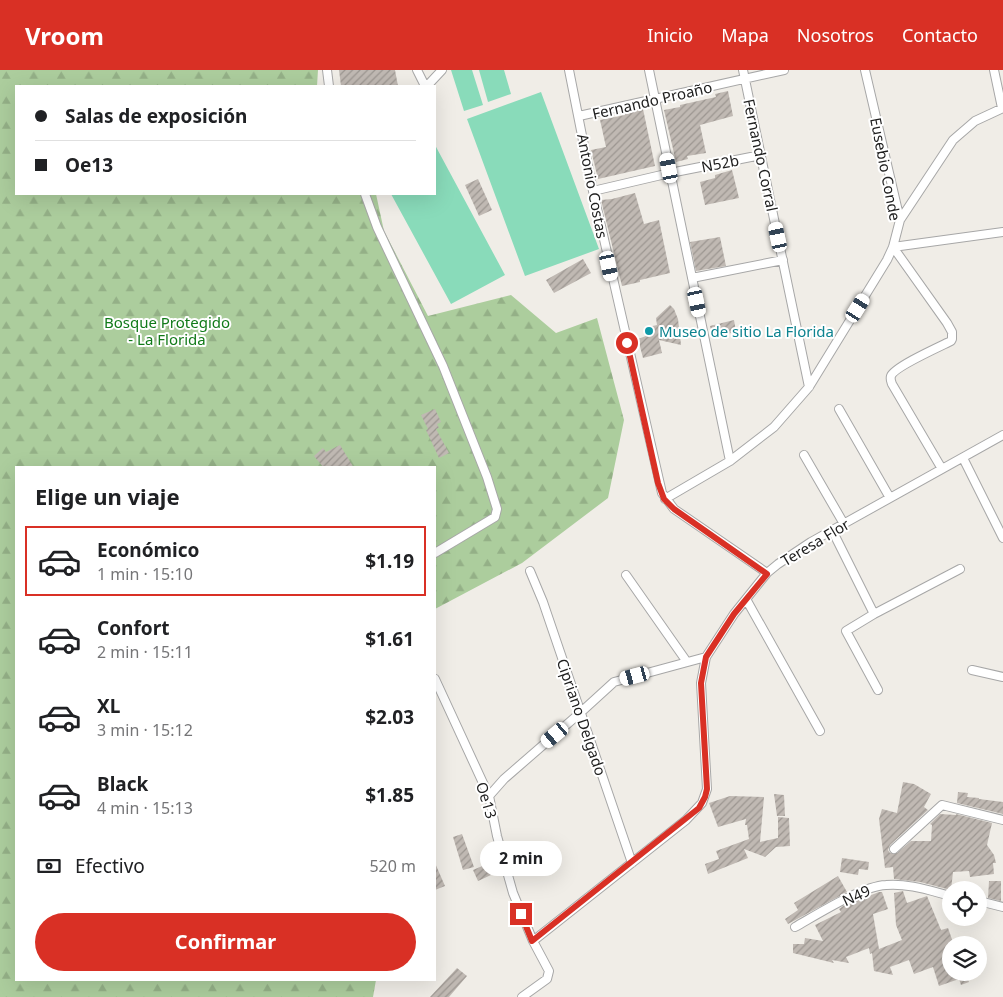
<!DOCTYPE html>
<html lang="es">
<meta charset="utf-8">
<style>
body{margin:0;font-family:"Noto Sans",sans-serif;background:#f2f2f2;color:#202124;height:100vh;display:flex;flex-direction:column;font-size:19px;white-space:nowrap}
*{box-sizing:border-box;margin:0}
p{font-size:16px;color:#757577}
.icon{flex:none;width:28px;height:28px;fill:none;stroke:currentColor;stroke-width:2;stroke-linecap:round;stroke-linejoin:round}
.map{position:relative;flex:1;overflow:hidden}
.details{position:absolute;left:15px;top:396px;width:421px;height:515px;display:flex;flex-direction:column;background:#fff;border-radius:0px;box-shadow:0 5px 20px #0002}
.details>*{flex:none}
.banner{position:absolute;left:15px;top:15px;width:421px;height:110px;border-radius:0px;box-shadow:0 5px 20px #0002;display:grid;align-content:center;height:110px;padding:0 20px;background:#fff}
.fabs{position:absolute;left:942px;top:811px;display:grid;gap:10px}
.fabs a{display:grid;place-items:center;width:45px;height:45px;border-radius:50%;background:#fff;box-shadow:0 5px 20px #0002;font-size:25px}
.end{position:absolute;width:22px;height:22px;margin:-11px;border:6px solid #d93025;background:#fff;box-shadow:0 0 0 2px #fff}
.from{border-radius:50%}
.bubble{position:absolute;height:35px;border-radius:18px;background:#fff;box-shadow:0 5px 20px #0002;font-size:16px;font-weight:700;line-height:35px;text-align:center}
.car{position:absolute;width:15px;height:30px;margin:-15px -8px;border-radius:6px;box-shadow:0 0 4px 1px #0007;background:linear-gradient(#fff 24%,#345 0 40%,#fff 0 76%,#345 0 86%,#fff 0)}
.banner b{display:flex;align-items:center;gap:18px;height:48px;font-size:19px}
.banner b+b{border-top:1px solid #e0e0e0}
.banner i{width:12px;height:12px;background:#202124}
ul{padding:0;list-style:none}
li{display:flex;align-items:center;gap:15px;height:70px;margin:0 10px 8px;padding:0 10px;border:2px solid transparent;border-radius:0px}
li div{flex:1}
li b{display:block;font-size:19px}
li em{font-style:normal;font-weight:700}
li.selected{border-color:#d93025}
li>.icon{width:45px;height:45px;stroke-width:1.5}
h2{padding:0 20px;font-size:22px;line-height:60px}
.pay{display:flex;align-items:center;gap:12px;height:55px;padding:0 20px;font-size:19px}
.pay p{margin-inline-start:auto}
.button{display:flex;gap:10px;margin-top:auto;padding:10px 20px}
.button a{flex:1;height:58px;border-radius:30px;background:#d93025;color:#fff;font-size:20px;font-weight:700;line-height:58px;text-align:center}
header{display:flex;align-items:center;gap:30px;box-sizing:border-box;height:70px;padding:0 25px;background:#d93025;color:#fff}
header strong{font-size:24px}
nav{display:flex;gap:28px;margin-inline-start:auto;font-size:18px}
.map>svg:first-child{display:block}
.forest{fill:url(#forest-firs)}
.pitch{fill:#89dbba}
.building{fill:url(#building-hatch)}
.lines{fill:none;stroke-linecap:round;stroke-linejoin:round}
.street-casing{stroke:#a7a7a7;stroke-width:10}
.street{stroke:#fff;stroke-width:8}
.route{stroke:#d93025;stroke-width:6}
.culture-dot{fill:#0f9aa8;stroke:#fff;stroke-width:2}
.labels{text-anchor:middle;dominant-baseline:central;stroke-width:4;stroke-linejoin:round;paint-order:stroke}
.street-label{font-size:15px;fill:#202020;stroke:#fff}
.park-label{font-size:15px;fill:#117a19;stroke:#fff}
.culture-label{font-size:15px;fill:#0d838f;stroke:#fff;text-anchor:start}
</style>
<header>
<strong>Vroom</strong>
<nav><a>Inicio</a><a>Mapa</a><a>Nosotros</a><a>Contacto</a></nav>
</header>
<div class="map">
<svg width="1003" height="927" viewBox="0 0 1003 927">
<defs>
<pattern id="forest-firs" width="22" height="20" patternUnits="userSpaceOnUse" patternTransform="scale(1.25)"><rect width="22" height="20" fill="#accd9d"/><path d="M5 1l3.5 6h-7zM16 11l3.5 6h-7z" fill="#94b087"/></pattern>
<pattern id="building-hatch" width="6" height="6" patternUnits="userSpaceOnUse" patternTransform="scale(1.25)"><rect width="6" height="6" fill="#c0b9b3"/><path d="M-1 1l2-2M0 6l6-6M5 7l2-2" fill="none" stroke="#9c9691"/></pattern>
</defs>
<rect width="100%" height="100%" fill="#f0ede7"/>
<path class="forest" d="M 0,0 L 318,0 L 317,16 L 16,16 L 16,124 L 376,124 L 384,161 L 428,246 L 511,225 L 556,263 L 597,248 L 624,350 L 608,428 L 522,493 L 435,539 L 435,398 L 16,398 L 16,910 L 376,910 L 373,927 L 0,927 Z"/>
<path class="pitch" d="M 451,0 L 472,0 L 483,35 L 464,41 Z
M 479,0 L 504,0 L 511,24 L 488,32 Z
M 541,22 L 599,179 L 525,206 L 467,49 Z
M 435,75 L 505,205 L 451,234 L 391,124 L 435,124 Z"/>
<path class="building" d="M 339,0 L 395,0 L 398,16 L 341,16 Z
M 728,21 L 733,46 L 700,55 L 706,83 L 687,86 L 688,89 L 676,92 L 664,40 L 680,37 L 680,35 L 716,27 L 715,24 Z
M 643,39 L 655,96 L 598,109 L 591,80 L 606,77 L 600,50 L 625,45 L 625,43 Z
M 732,100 L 739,128 L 705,135 L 700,112 L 715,108 L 715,105 Z
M 478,109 L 492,140 L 479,146 L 465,115 Z
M 635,123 L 644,154 L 659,150 L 670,203 L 640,210 L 640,212 L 622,216 L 601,130 L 612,129 Z
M 720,167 L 726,196 L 696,201 L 690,172 Z
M 583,189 L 591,203 L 554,223 L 546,210 Z
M 670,235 L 674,239 L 678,249 L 681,275 L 659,270 L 662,283 L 643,288 L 638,269 L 646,266 L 644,258 L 657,255 L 656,248 Z
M 734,250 L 736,262 L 713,267 L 710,256 Z
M 435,339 L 441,352 L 437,354 L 439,358 L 436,359 L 449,383 L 439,388 L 426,360 L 428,359 L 421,345 Z
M 340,375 L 354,398 L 324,398 L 314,386 L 323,378 L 326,382 Z
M 903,712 L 914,714 L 931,724 L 924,737 L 928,740 L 890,775 L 888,780 L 890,783 L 897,783 L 911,771 L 931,771 L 932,755 L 930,754 L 940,744 L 956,745 L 956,744 L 992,753 L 987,775 L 994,785 L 996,793 L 993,793 L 994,804 L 970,807 L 969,801 L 953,802 L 951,820 L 920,812 L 894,809 L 893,797 L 885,798 L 879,749 L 882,739 L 897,743 Z
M 958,722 L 968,723 L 967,727 L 979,728 L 979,729 L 1003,732 L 1003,744 L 957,733 Z
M 774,724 L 784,725 L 785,746 L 777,746 Z
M 730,726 L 764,727 L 760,772 L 778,768 L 778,747 L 789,748 L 790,776 L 776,777 L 765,787 L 744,779 L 748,788 L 708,804 L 705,794 L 719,789 L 716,781 L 749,769 L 747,755 L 745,755 L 746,749 L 718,757 L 709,733 Z
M 462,764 L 474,797 L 463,800 L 453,767 Z
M 842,788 L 869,792 L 868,800 L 859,799 L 858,805 L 840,802 Z
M 435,793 L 445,816 L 435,820 Z
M 487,794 L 491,805 L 478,811 L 473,800 Z
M 838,806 L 847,822 L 788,854 L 785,849 L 798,840 L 794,833 Z
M 989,811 L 1001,811 L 1001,831 L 988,828 Z
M 903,821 L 907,833 L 927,826 L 941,860 L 948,858 L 954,875 L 951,875 L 951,902 L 974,902 L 974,904 L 967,906 L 969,912 L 961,915 L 959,909 L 939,916 L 933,897 L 914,904 L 909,890 L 890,897 L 893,905 L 874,901 L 872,883 L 870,884 L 869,878 L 846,887 L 849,893 L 832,890 L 834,893 L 793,883 L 793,874 L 804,874 L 805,868 L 823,871 L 815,855 L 841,842 L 839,839 L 843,836 L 879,822 L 882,822 L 888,839 L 873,844 L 879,879 L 902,870 L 896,855 L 894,823 Z
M 457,898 L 467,906 L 449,927 L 430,927 Z"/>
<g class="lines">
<g class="street-casing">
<path id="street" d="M 327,0 L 329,16
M 417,0 L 425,16
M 569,0 L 593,121 L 662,423 L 674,439 L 767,503
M 649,0 L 730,391
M 743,0 L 809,317
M 994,0 L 1002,38
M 427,16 L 442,0
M 579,46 L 784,0
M 593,121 L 670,103 L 761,85
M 365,124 L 377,157 L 443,296 L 487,407 L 497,439 L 495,447 L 435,483
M 900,150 L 953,70 L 975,51 L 1003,38
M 893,177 L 947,253 L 952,262 L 952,269 L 951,271 C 941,276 894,297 891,306 C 890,309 891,311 892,314 L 942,399
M 893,177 L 1003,162
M 692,208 L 783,190
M 839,339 L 890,428
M 804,385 L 844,454
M 963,388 L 1003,468
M 665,429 L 730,391 L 774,357 L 809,317 L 887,190 L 893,177 L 900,150 L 865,0
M 832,460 L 874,544
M 530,501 L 543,532 L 632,793
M 626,505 L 687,592
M 746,529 L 820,661
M 972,600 L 1003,607
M 435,609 L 489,726 L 497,766 L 513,823 L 533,871 L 549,901 L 547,909 L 522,927
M 878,620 L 846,561 L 874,544 L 960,499
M 489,726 L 504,709 L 580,643 L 614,612 L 706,587
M 894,779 L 942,735 L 1003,750
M 979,831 L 1003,837
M 795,857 C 818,844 862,816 886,815 C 908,813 931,821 951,826
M 533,871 L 686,750 L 702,733 L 707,719 L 701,613 L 706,587 L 734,544 L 767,503 L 778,494 L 811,472 L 1003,365"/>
</g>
<use href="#street" class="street"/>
</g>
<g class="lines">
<path class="route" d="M 521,844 L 532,871 L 699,738 L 705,727 L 707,719 L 701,613 L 706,587 L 734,544 L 767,504 L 674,439 L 664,429 L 658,413 L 627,273"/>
</g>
<circle class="culture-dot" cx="649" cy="261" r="5"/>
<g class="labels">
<g class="street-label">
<text transform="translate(652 30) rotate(-13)">Fernando Proaño</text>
<text transform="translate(761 85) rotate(78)">Fernando Corral</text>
<text transform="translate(720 93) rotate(-11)">N52b</text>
<text transform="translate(886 99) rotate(79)">Eusebio Conde</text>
<text transform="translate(593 116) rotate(79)">Antonio Costas</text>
<text transform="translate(815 472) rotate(-31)">Teresa Flor</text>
<text transform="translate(582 647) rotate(71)">Cipriano Delgado</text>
<text transform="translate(487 730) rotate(73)">Oe13</text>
<text transform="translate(856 825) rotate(-25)">N49</text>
</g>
<g class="park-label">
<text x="167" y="252">Bosque Protegido<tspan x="167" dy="17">- La Florida</tspan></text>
</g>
<g class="culture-label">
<text x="659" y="261">Museo de sitio La Florida</text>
</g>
</g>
</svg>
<div class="fabs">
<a><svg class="icon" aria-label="locate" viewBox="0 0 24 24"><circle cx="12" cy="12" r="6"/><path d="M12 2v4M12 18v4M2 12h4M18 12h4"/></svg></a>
<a><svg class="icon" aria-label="layers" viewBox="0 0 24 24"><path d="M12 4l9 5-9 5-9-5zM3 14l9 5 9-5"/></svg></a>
</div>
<i class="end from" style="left:627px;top:273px"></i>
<i class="end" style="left:521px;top:844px"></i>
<div class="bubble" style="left:480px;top:771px;width:82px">2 min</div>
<i class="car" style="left:669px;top:98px;rotate:349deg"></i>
<i class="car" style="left:778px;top:167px;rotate:348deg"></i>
<i class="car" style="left:609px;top:196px;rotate:168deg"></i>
<i class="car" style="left:697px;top:232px;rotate:168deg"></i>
<i class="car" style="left:858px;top:238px;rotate:32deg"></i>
<i class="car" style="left:635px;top:606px;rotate:255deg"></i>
<i class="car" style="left:555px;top:665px;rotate:230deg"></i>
<div class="banner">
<b><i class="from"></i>Salas de exposición</b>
<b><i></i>Oe13</b>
</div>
<section class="details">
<h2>Elige un viaje</h2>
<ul>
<li class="selected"><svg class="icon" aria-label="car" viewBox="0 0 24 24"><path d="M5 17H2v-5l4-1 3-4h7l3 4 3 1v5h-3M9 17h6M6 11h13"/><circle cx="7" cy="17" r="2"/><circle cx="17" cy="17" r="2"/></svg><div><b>Económico</b><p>1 min · 15:10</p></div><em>$1.19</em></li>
<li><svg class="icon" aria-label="car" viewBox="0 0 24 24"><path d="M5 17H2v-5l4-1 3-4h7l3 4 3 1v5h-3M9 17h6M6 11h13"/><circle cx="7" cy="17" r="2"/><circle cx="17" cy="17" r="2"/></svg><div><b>Confort</b><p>2 min · 15:11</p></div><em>$1.61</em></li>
<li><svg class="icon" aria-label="car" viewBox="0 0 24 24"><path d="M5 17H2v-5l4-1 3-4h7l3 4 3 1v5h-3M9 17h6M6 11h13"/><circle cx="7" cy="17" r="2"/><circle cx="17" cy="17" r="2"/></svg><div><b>XL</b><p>3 min · 15:12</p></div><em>$2.03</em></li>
<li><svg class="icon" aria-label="car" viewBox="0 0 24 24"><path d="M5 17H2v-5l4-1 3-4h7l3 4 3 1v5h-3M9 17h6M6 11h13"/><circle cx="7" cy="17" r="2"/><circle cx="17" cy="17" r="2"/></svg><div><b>Black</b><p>4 min · 15:13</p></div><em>$1.85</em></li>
</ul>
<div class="pay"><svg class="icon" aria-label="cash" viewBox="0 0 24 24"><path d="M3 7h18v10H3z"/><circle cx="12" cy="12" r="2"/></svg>Efectivo<p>520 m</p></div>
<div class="button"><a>Confirmar</a></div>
</section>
</div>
